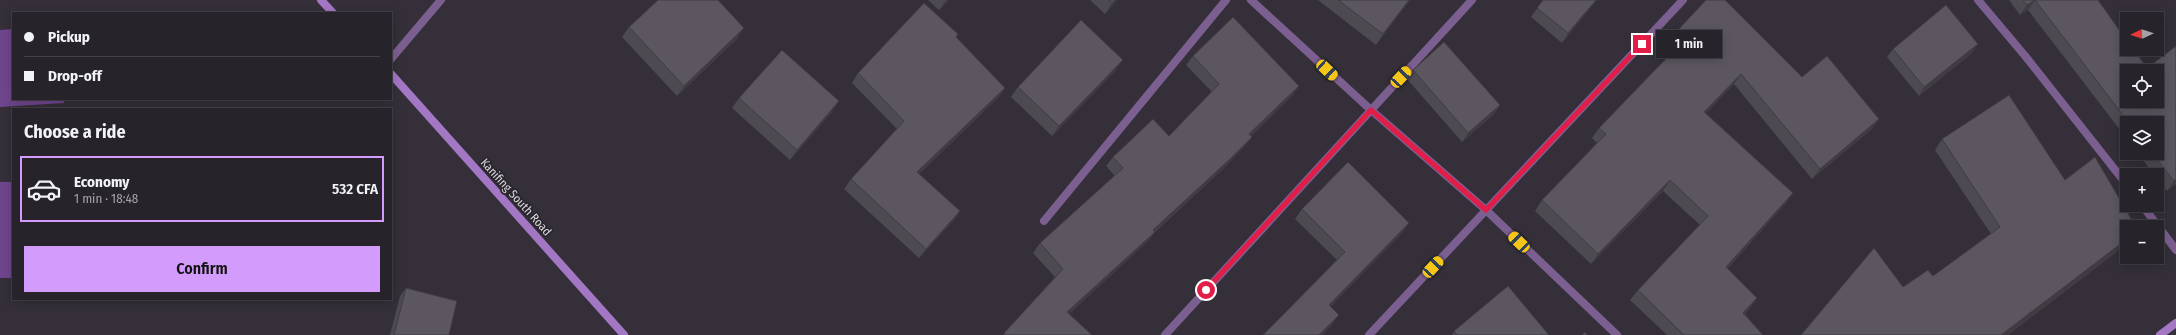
<!DOCTYPE html>
<meta charset="utf-8">
<style>
body{margin:0;font-family:"Fira Sans Condensed",sans-serif;background:#332f36;color:#f1f3f6;height:100vh;display:flex;flex-direction:column;font-size:15px;white-space:nowrap}
*{box-sizing:border-box;margin:0}
p{font-size:13px;color:#a4a4a8}
.icon{flex:none;width:22px;height:22px;fill:none;stroke:currentColor;stroke-width:2;stroke-linecap:round;stroke-linejoin:round}
.map{position:relative;flex:1;overflow:hidden}
.panel{position:absolute;left:12px;top:108px;width:380px;height:192px;display:flex;flex-direction:column;background:#27232a;border-radius:0px;box-shadow:0 2px 10px #0003,0 0 0 1px #434047}
.panel>*{flex:none}
.banner{position:absolute;left:12px;top:12px;width:380px;height:88px;border-radius:0px;box-shadow:0 2px 10px #0003,0 0 0 1px #434047;display:grid;align-content:center;height:88px;padding:0 12px;background:#27232a}
.needle{width:26px;rotate:266deg}
.fabs{position:absolute;left:2120px;top:12px;display:grid;gap:8px}
.fabs a{display:grid;place-items:center;width:44px;height:44px;border-radius:0px;background:#27232a;box-shadow:0 2px 10px #0003,0 0 0 1px #434047;font-size:20px}
.end{position:absolute;width:18px;height:18px;margin:-9px;border:5px solid #e11d48;background:#fff;box-shadow:0 0 0 2px #fff}
.from{border-radius:50%}
.bubble{position:absolute;height:28px;border-radius:0px;background:#27232a;box-shadow:0 2px 10px #0003,0 0 0 1px #434047;font-size:13px;font-weight:600;line-height:28px;text-align:center}
.car{position:absolute;width:12px;height:24px;margin:-12px -6px;border-radius:5px;box-shadow:0 0 3px 1px #0007;background:linear-gradient(#f5c518 24%,#345 0 40%,#f5c518 0 76%,#345 0 86%,#f5c518 0)}
.banner b{display:flex;align-items:center;gap:14px;height:38px;font-size:15px}
.banner b+b{border-top:1px solid #434047}
.banner i{width:10px;height:10px;background:#f1f3f6}
ul{padding:0;list-style:none}
li{display:flex;align-items:center;gap:12px;height:66px;margin:0 8px 6px;padding:0 4px;border:2px solid #434047;border-radius:0px}
li div{flex:1}
li b{display:block;font-size:15px}
li em{font-style:normal;font-weight:600}
li.current{border-color:#d39cfc}
li>.icon{width:36px;height:36px;stroke-width:1.5}
h2{padding:0 12px;font-size:18px;line-height:48px}
.primary-button{display:flex;gap:8px;margin-top:auto;padding:8px 12px}
.primary-button a{flex:1;height:46px;border-radius:0px;background:#d39cfc;color:#111;font-size:16px;font-weight:600;line-height:46px;text-align:center}
.map>svg:first-child{display:block}
.green{fill:#6f468d}
.lines{fill:none;stroke-linecap:round;stroke-linejoin:round}
.street{stroke:#7b5f90;stroke-width:8}
.secondary{stroke:#a477c5;stroke-width:8}
.wall{fill:#4e4a52}
.shaded-wall{fill:#403c42}
.building{fill:#5b565f;stroke:#403c42;fill-rule:evenodd}
.route{stroke:#e11d48;stroke-width:5}
.labels{text-anchor:middle;dominant-baseline:central;stroke-width:3.5;stroke-linejoin:round;paint-order:stroke}
.street-label{font-size:12px;fill:#d9d6dc;stroke:#2a262d}
</style>
<div class="map">
<svg width="2176" height="335" viewBox="0 0 2176 335">
<rect width="100%" height="100%" fill="#342f38"/>
<path class="green" d="M 13,29 L 13,99 L 63,99 L 64,103 L 0,107 L 0,30 Z
M 0,182 L 13,182 L 13,278 L 0,278 Z"/>
<g class="lines">
<path class="street" d="M 1251,0 L 1371,110 L 1486,210 L 1617,335
M 1978,0 L 2026,57 L 2127,185
M 391,59 L 441,0
M 2142,205 L 2176,250
M 1044,221 L 1226,0
M 1165,335 L 1472,0
M 1369,335 L 1683,0"/>
<path class="secondary" d="M 321,0 L 333,13
M 391,74 L 624,335
M 2160,335 L 2176,323"/>
</g>
<path class="wall" d="M 928,0 L 949,0 L 939,10 Z
M 1090,0 L 1117,0 L 1105,14 Z
M 1318,0 L 1410,0 L 1376,45 Z
M 1543,0 L 1597,0 L 1562,43 L 1531,17 Z
M 2009,0 L 2098,0 L 2147,68 L 2176,184 L 2167,191 L 2157,178 L 2157,175 L 2154,175 L 2138,153 L 2157,153 L 2157,123 L 2127,123 L 2127,139 L 2028,10 L 2020,15 Z
M 629,27 L 737,39 L 677,96 L 622,37 Z
M 1676,32 L 1802,77 L 1879,119 L 1872,129 L 1812,179 L 1734,84 L 1706,113 L 1793,193 L 1786,203 L 1727,269 L 1757,298 L 1750,308 L 1745,314 L 1763,335 L 1667,335 L 1630,300 L 1638,290 L 1700,225 L 1663,191 L 1591,264 L 1535,211 L 1542,200 L 1597,143 L 1592,138 L 1599,128 L 1676,49 L 1668,42 Z
M 956,37 L 1005,88 L 998,98 L 919,174 L 960,211 L 953,221 L 919,258 L 844,189 L 851,179 L 897,129 L 852,83 L 858,73 Z
M 1893,49 L 1972,53 L 1919,96 L 1887,57 Z
M 1193,56 L 1299,86 L 1292,96 L 1251,136 L 1252,137 L 1245,146 L 1223,169 L 1155,232 L 1148,241 L 1069,314 L 1092,335 L 1003,335 L 1055,277 L 1033,253 L 1040,243 L 1115,176 L 1106,166 L 1113,157 L 1169,136 L 1212,92 L 1186,65 Z
M 1116,70 L 1052,136 L 1011,97 L 1018,87 Z
M 1413,70 L 1500,105 L 1494,114 L 1462,142 L 1407,79 Z
M 739,98 L 832,112 L 790,160 L 732,108 Z
M 1942,139 L 2065,180 L 2127,227 L 2127,244 L 2008,335 L 1801,335 L 1903,287 L 1933,276 L 1991,234 L 1935,150 Z
M 1302,209 L 1409,223 L 1402,233 L 1331,306 L 1332,325 L 1322,335 L 1263,335 L 1337,260 L 1295,219 Z
M 406,288 L 449,335 L 390,335 L 400,296 Z
M 1454,331 L 1549,335 L 1452,335 Z"/>
<path class="shaded-wall" d="M 946,0 L 949,0 L 939,10 Z
M 1115,0 L 1117,0 L 1105,14 L 1112,3 Z
M 1409,0 L 1410,0 L 1376,45 L 1383,34 Z
M 1596,0 L 1597,0 L 1562,43 L 1568,33 Z
M 2035,0 L 2028,10 L 2020,15 L 2027,5 Z
M 744,28 L 737,39 L 677,96 L 684,86 Z
M 1978,44 L 1972,53 L 1919,96 L 1924,87 Z
M 1123,60 L 1116,70 L 1052,136 L 1059,126 Z
M 1741,74 L 1734,84 L 1697,122 L 1704,112 Z
M 1299,86 L 1292,96 L 1243,143 L 1249,134 Z
M 1005,88 L 998,98 L 910,182 L 917,172 Z
M 839,101 L 832,112 L 790,160 L 797,150 Z
M 1500,105 L 1494,114 L 1462,142 L 1468,133 Z
M 1879,119 L 1872,129 L 1812,179 L 1820,169 Z
M 1252,137 L 1245,146 L 1223,169 L 1146,239 L 1153,230 Z
M 2176,179 L 2176,184 L 2167,191 L 2174,181 Z
M 1670,180 L 1663,191 L 1591,264 L 1598,254 Z
M 1793,193 L 1786,203 L 1718,278 L 1726,267 Z
M 960,211 L 953,221 L 919,258 L 926,249 Z
M 1409,223 L 1402,233 L 1323,314 L 1329,305 Z
M 1155,232 L 1148,241 L 1061,321 L 1067,312 Z
M 2127,239 L 2127,244 L 2008,335 L 2001,335 Z
M 1757,298 L 1750,308 L 1736,323 L 1743,313 Z
M 1339,315 L 1332,325 L 1322,335 L 1319,335 Z"/>
<path class="building" d="M 658,0 L 718,0 L 744,28 L 684,86 L 629,27 Z
M 1108,0 L 1115,0 L 1112,3 Z
M 1338,0 L 1409,0 L 1383,34 Z
M 1543,0 L 1596,0 L 1568,33 L 1537,8 Z
M 1706,0 L 1725,0 L 1802,77 L 1827,56 L 1879,119 L 1820,169 L 1741,74 L 1704,112 L 1793,193 L 1726,267 L 1757,298 L 1743,313 L 1763,335 L 1684,335 L 1638,290 L 1708,216 L 1670,180 L 1598,254 L 1542,200 L 1606,134 L 1599,128 L 1684,40 L 1676,32 Z
M 2023,0 L 2035,0 L 2027,5 Z
M 2035,0 L 2098,0 L 2127,41 L 2127,49 L 2133,49 L 2147,68 L 2176,46 L 2176,179 L 2174,181 L 2152,153 L 2157,153 L 2157,123 L 2129,123 ZM 2127,71 L 2157,71 L 2157,101 L 2127,101 Z
M 924,3 L 958,34 L 956,37 L 1005,88 L 917,172 L 960,211 L 926,249 L 851,179 L 904,121 L 858,73 Z
M 1946,5 L 1978,44 L 1924,87 L 1893,49 Z
M 1233,17 L 1299,86 L 1249,134 L 1252,137 L 1229,160 L 1153,230 L 1155,232 L 1067,312 L 1092,335 L 1006,335 L 1004,333 L 1063,269 L 1040,243 L 1123,168 L 1113,157 L 1153,119 L 1169,136 L 1219,84 L 1193,56 Z
M 1081,20 L 1123,60 L 1059,126 L 1018,87 Z
M 1444,42 L 1500,105 L 1468,133 L 1413,70 Z
M 782,50 L 839,101 L 797,150 L 739,98 Z
M 2009,95 L 2065,180 L 2095,157 L 2136,227 L 2127,227 L 2127,239 L 2001,335 L 1801,335 L 1874,248 L 1903,287 L 1928,270 L 1933,276 L 2000,227 L 1942,139 Z
M 1348,162 L 1409,223 L 1329,305 L 1339,315 L 1319,335 L 1263,335 L 1345,252 L 1302,209 Z
M 1508,286 L 1549,335 L 1457,335 L 1454,331 Z
M 406,288 L 457,301 L 449,335 L 394,335 Z
M 1585,332 L 1587,335 L 1582,335 Z"/>
<g class="lines">
<path class="route" d="M 1206,290 L 1371,110 L 1486,210 L 1642,44"/>
</g>
<g class="labels">
<g class="street-label">
<text transform="translate(516 197) rotate(48)">Kanifing South Road</text>
</g>
</g>
</svg>
<div class="fabs">
<a><svg class="needle" viewBox="-14 -14 28 28"><path d="M0-13l5 13h-10z" fill="#e53935"/><path d="M0 13l5-13h-10z" fill="#a4a4a8"/></svg></a>
<a><svg class="icon" aria-label="locate" viewBox="0 0 24 24"><circle cx="12" cy="12" r="6"/><path d="M12 2v4M12 18v4M2 12h4M18 12h4"/></svg></a>
<a><svg class="icon" aria-label="layers" viewBox="0 0 24 24"><path d="M12 4l9 5-9 5-9-5zM3 14l9 5 9-5"/></svg></a>
<a>+</a>
<a>−</a>
</div>
<i class="end from" style="left:1206px;top:290px"></i>
<i class="end" style="left:1642px;top:44px"></i>
<div class="bubble" style="left:1656px;top:30px;width:66px">1 min</div>
<i class="car" style="left:1327px;top:70px;rotate:133deg"></i>
<i class="car" style="left:1401px;top:77px;rotate:43deg"></i>
<i class="car" style="left:1519px;top:242px;rotate:314deg"></i>
<i class="car" style="left:1433px;top:267px;rotate:43deg"></i>
<div class="banner">
<b><i class="from"></i>Pickup</b>
<b><i></i>Drop-off</b>
</div>
<section class="panel">
<h2>Choose a ride</h2>
<ul>
<li class="current"><svg class="icon" aria-label="car" viewBox="0 0 24 24"><path d="M5 17H2v-5l4-1 3-4h7l3 4 3 1v5h-3M9 17h6M6 11h13"/><circle cx="7" cy="17" r="2"/><circle cx="17" cy="17" r="2"/></svg><div><b>Economy</b><p>1 min · 18:48</p></div><em>532 CFA</em></li>
</ul>
<div class="primary-button"><a>Confirm</a></div>
</section>
</div>
